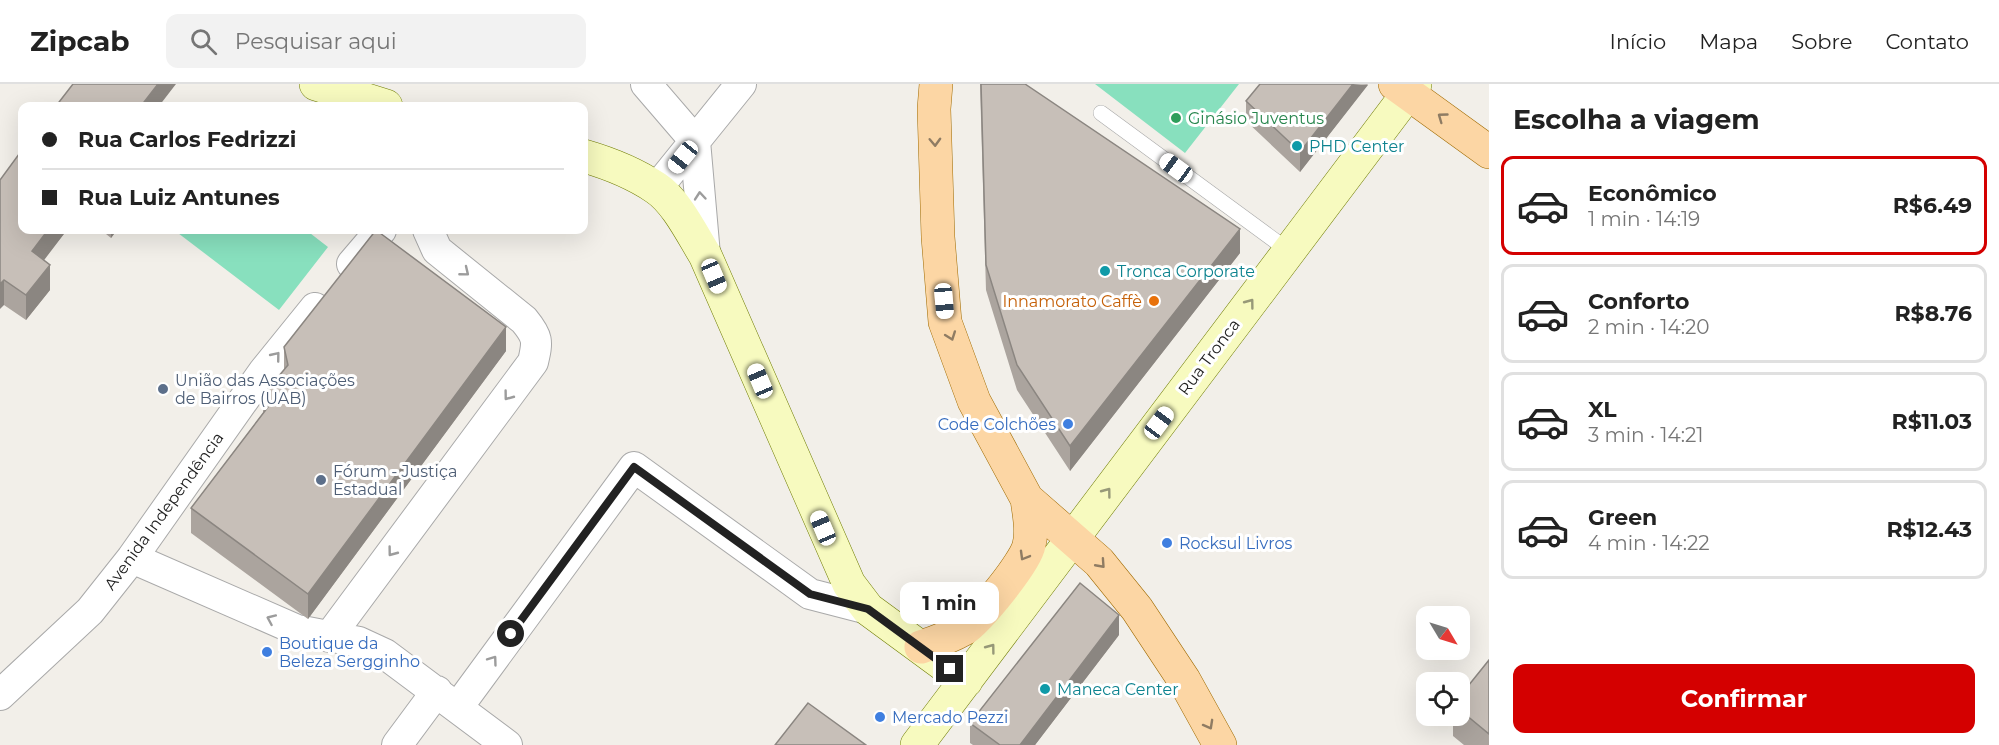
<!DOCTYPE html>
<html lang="pt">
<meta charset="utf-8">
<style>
body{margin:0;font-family:Montserrat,sans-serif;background:#f2f2f2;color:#222;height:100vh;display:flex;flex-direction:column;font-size:22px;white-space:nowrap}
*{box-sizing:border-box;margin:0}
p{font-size:20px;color:#767676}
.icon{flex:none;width:33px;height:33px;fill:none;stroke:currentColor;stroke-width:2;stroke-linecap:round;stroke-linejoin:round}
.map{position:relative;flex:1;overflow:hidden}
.sheet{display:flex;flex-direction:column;background:#fff;width:510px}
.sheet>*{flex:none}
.banner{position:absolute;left:18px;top:18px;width:570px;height:132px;border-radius:12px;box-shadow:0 6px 24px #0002;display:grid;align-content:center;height:132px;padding:0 24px;background:#fff}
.needle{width:39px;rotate:128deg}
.buttons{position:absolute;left:1416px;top:522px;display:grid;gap:12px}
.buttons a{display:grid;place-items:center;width:54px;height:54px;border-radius:12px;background:#fff;box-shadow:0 6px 24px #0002;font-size:30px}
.end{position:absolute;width:27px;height:27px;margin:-14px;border:8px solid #222;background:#fff;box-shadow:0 0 0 3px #fff}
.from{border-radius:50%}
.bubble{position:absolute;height:42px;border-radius:12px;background:#fff;box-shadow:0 6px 24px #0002;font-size:20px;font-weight:700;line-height:42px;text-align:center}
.car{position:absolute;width:18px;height:36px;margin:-18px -9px;border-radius:8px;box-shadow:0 0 4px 2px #0007;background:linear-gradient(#fff 24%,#345 0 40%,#fff 0 76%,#345 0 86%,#fff 0)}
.banner b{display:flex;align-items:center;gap:21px;height:57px;font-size:22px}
.banner b+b{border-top:2px solid #e0e0e0}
.banner i{width:15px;height:15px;background:#222}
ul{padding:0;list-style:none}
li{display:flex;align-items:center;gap:18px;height:99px;margin:0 12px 9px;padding:0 12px;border:3px solid #e0e0e0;border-radius:12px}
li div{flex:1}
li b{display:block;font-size:22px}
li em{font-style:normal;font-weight:700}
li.current{border-color:#d40000}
li>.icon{width:54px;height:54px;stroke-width:1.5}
h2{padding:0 24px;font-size:27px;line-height:72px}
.primary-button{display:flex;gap:12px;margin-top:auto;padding:12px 24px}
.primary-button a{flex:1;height:69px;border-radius:12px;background:#d40000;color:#fff;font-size:24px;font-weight:700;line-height:69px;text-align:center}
header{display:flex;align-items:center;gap:36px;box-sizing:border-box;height:84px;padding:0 30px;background:#fff;border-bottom:2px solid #e0e0e0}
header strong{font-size:28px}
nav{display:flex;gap:33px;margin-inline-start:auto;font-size:21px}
.search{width:420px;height:54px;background:#f2f2f2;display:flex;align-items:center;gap:15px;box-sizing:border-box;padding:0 21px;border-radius:12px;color:#767676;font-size:22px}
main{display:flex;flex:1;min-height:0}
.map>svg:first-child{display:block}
.pitch{fill:#88e0be}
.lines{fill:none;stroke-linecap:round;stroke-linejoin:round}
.lane-casing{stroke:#a9a9a9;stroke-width:16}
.street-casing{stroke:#a9a9a9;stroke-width:32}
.secondary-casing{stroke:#707d05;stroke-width:34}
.primary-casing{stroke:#a06b00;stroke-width:34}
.lane{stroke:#fff;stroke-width:15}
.street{stroke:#fff;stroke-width:30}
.secondary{stroke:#f7fabf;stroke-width:33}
.primary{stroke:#fcd6a4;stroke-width:33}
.wall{fill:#aba49e}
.shaded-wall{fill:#8b8681}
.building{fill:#c7bfb8;stroke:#8b8681;stroke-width:1.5}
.oneway{stroke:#8f7c63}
.oneway2{stroke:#9c9c9c}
.oneway3{stroke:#979978}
.route{stroke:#222;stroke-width:8}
.leisure-dot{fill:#2e9e5b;stroke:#fff;stroke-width:2}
.culture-dot{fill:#0f9aa8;stroke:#fff;stroke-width:2}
.food-dot{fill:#e8710a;stroke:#fff;stroke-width:2}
.service-dot{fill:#5c6f8a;stroke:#fff;stroke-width:2}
.shop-dot{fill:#3f7fe0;stroke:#fff;stroke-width:2}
.labels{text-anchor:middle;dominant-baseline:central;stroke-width:6;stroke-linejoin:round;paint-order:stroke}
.leisure-label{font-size:16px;fill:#27864d;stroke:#fff;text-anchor:start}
.culture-label{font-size:16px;fill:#0d838f;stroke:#fff;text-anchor:start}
.food-label{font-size:16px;fill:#c56008;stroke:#fff;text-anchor:end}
.street-label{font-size:16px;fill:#222;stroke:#fff}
.service-label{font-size:16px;fill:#4e5e75;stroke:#fff;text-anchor:start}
.shop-label{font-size:16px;fill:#366cbe;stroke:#fff;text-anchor:start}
</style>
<header>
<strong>Zipcab</strong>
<div class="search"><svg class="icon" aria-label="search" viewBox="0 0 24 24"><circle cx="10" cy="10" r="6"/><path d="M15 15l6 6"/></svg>Pesquisar aqui</div>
<nav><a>Início</a><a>Mapa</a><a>Sobre</a><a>Contato</a></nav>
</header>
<main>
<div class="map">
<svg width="1489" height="661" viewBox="0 0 1489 661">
<rect width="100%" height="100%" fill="#f2efe9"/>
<path class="pitch" d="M 1095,0 L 1239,0 L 1185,69 Z
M 174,146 L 306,146 L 328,163 L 279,226 Z"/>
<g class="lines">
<g class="lane-casing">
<path id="lane" d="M 1101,29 L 1289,167"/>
</g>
<g class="street-casing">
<path id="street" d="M 646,0 L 695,57 L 705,171
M 657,104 L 741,0
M 352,180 L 381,146
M 132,474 L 297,546 L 359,558 L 385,570 L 507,661
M 329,553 L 533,278 C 538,257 538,253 524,236 L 437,166 L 428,146
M 0,611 L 90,527 L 132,474 L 264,287 L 315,224
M 458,623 L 634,383 L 810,510 L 868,525
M 397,661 L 437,607"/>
</g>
<g class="secondary-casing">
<path id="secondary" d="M 316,0 L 386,22
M 584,72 C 608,79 634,89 656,104 C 676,117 692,150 705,171 L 849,500 L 868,525 L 966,597
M 917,661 L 1415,0"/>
</g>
<g class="primary-casing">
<path id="primary" d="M 936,0 L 934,25 L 938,153 L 945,238 L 974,317 L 1027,415 L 1099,478 L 1137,525 L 1184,596 L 1220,661
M 1395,0 L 1489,68
M 921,563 C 936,558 950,553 964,545 C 979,535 1026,478 1029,461 C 1033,446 1029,431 1027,415"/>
</g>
<use href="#lane" class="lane"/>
<use href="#street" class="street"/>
<use href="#secondary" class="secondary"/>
<use href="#primary" class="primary"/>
</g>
<path class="wall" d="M 980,0 L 1025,0 L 1240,169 L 1070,387 L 1017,306 L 986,206 Z
M 1368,0 L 1300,88 L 1246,37 L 1246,17 Z
M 0,96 L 22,146 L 67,146 L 43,176 L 50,206 L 26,236 L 4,221 Z
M 101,146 L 117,146 L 111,154 Z
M 284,263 L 506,267 L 308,535 L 191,449 L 191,424 L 263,329 L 263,311 L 284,286 Z
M 1119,551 L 1035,661 L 973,661 L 970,659 L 970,639 Z
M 1489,576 L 1489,661 L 1464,661 L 1453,652 L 1453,632 L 1460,632 L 1460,612 Z"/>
<path class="shaded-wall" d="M 158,0 L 176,0 L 159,22 L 141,22 Z
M 1353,0 L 1368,1 L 1300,88 L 1300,68 Z
M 1240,145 L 1240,169 L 1070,387 L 1070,362 Z
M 48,146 L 67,146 L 32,192 L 32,167 Z
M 111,146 L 117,146 L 111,154 Z
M 50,181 L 50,206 L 26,236 L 26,211 Z
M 4,196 L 4,221 L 0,225 L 0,200 Z
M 506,243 L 506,267 L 308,535 L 308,510 Z
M 1119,531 L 1119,551 L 1035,661 L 1020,661 Z"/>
<path class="building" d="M 73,0 L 158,0 L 141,22 L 56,22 Z
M 981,0 L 1025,0 L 1240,145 L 1070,362 L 1017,281 L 986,181 Z
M 1260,0 L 1353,0 L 1300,68 L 1246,17 Z
M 22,66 L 22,146 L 48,146 L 32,167 L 50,181 L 26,211 L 4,196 L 0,200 L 0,96 Z
M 376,146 L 506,243 L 308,510 L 191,424 L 271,319 L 263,311 L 288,281 L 284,263 Z
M 1080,499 L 1119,531 L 1020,661 L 1000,661 L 970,639 Z
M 1489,576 L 1489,650 L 1460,626 L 1460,612 Z
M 808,619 L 866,661 L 775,661 Z"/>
<defs><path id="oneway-chevron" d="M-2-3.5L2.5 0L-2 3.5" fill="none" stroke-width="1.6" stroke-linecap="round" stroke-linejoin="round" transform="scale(1.5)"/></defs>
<g class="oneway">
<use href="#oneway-chevron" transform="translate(1442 33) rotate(-144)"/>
<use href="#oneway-chevron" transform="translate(935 58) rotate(88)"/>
<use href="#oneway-chevron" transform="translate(951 252) rotate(70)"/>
<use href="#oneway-chevron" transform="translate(1024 472) rotate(120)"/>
<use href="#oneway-chevron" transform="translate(1101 480) rotate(48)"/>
<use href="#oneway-chevron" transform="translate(1209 641) rotate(61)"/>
</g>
<g class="oneway2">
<use href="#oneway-chevron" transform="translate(700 112) rotate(-95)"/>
<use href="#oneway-chevron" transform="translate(465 188) rotate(39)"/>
<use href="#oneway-chevron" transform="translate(276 272) rotate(-51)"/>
<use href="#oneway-chevron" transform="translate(508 312) rotate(127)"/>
<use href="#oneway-chevron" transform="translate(392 468) rotate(127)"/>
<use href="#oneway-chevron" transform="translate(271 535) rotate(-156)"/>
<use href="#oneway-chevron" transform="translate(493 576) rotate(-54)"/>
</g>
<g class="oneway3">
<use href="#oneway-chevron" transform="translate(1250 219) rotate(-53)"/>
<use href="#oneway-chevron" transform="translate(1107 408) rotate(-53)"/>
<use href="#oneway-chevron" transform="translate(991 564) rotate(-53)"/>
</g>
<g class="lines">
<path class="route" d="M 511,550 L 634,383 L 810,510 L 868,525 L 950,585"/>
</g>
<circle class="leisure-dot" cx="1176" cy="34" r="6"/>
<g class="culture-dot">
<circle cx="1297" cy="62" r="6"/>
<circle cx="1105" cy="187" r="6"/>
<circle cx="1045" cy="605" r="6"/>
</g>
<circle class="food-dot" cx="1154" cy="217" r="6"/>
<g class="service-dot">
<circle cx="163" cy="305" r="6"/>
<circle cx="321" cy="396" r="6"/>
</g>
<g class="shop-dot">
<circle cx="1068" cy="340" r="6"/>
<circle cx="1167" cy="459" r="6"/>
<circle cx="267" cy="568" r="6"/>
<circle cx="880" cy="633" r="6"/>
</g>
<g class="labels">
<g class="leisure-label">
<text x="1188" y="34">Ginásio Juventus</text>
</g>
<g class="culture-label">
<text x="1309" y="62">PHD Center</text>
<text x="1117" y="187">Tronca Corporate</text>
<text x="1057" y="605">Maneca Center</text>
</g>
<g class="food-label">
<text x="1142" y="217">Innamorato Caffè</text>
</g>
<g class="street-label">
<text transform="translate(1209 273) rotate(-53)">Rua Tronca</text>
<text transform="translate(164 427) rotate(-54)">Avenida Independência</text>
</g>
<g class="service-label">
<text x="175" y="296">União das Associações<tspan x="175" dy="18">de Bairros (UAB)</tspan></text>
<text x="333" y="387">Fórum - Justiça<tspan x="333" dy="18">Estadual</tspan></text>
</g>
<g class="shop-label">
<text x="1056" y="340" text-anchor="end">Code Colchões</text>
<text x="1179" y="459">Rocksul Livros</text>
<text x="279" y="559">Boutique da<tspan x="279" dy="18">Beleza Sergginho</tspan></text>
<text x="892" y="633">Mercado Pezzi</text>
</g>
</g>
</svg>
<div class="buttons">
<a><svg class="needle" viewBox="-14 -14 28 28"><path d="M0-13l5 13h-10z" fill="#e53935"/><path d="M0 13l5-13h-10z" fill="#767676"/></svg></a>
<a><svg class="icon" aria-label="locate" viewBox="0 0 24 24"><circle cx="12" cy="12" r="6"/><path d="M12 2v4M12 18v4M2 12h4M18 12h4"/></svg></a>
</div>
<i class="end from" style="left:511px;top:550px"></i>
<i class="end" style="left:950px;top:585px"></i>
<div class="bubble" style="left:900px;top:498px;width:99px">1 min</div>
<i class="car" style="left:683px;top:73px;rotate:219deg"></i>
<i class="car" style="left:1176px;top:84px;rotate:306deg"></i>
<i class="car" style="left:714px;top:192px;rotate:157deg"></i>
<i class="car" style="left:944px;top:217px;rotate:175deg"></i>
<i class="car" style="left:760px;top:297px;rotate:337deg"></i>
<i class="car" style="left:1159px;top:339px;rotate:37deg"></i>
<i class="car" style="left:823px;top:444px;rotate:337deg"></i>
<div class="banner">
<b><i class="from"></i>Rua Carlos Fedrizzi</b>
<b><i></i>Rua Luiz Antunes</b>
</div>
</div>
<section class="sheet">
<h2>Escolha a viagem</h2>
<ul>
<li class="current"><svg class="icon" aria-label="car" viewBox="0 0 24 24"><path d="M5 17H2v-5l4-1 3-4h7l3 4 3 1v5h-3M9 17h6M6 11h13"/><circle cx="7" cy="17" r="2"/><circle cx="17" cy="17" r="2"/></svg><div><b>Econômico</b><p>1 min · 14:19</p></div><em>R$6.49</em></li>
<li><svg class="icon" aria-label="car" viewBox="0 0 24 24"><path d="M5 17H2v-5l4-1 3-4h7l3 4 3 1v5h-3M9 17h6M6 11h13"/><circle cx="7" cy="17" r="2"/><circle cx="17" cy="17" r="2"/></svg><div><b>Conforto</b><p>2 min · 14:20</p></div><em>R$8.76</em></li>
<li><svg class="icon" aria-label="car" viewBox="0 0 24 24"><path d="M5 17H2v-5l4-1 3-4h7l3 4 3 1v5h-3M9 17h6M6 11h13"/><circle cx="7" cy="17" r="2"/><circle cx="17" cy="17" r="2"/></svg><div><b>XL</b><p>3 min · 14:21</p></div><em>R$11.03</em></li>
<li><svg class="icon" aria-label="car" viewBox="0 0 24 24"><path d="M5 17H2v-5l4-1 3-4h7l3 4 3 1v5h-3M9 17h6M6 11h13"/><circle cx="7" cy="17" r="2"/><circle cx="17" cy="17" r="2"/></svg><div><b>Green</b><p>4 min · 14:22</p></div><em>R$12.43</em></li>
</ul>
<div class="primary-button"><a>Confirmar</a></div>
</section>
</main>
